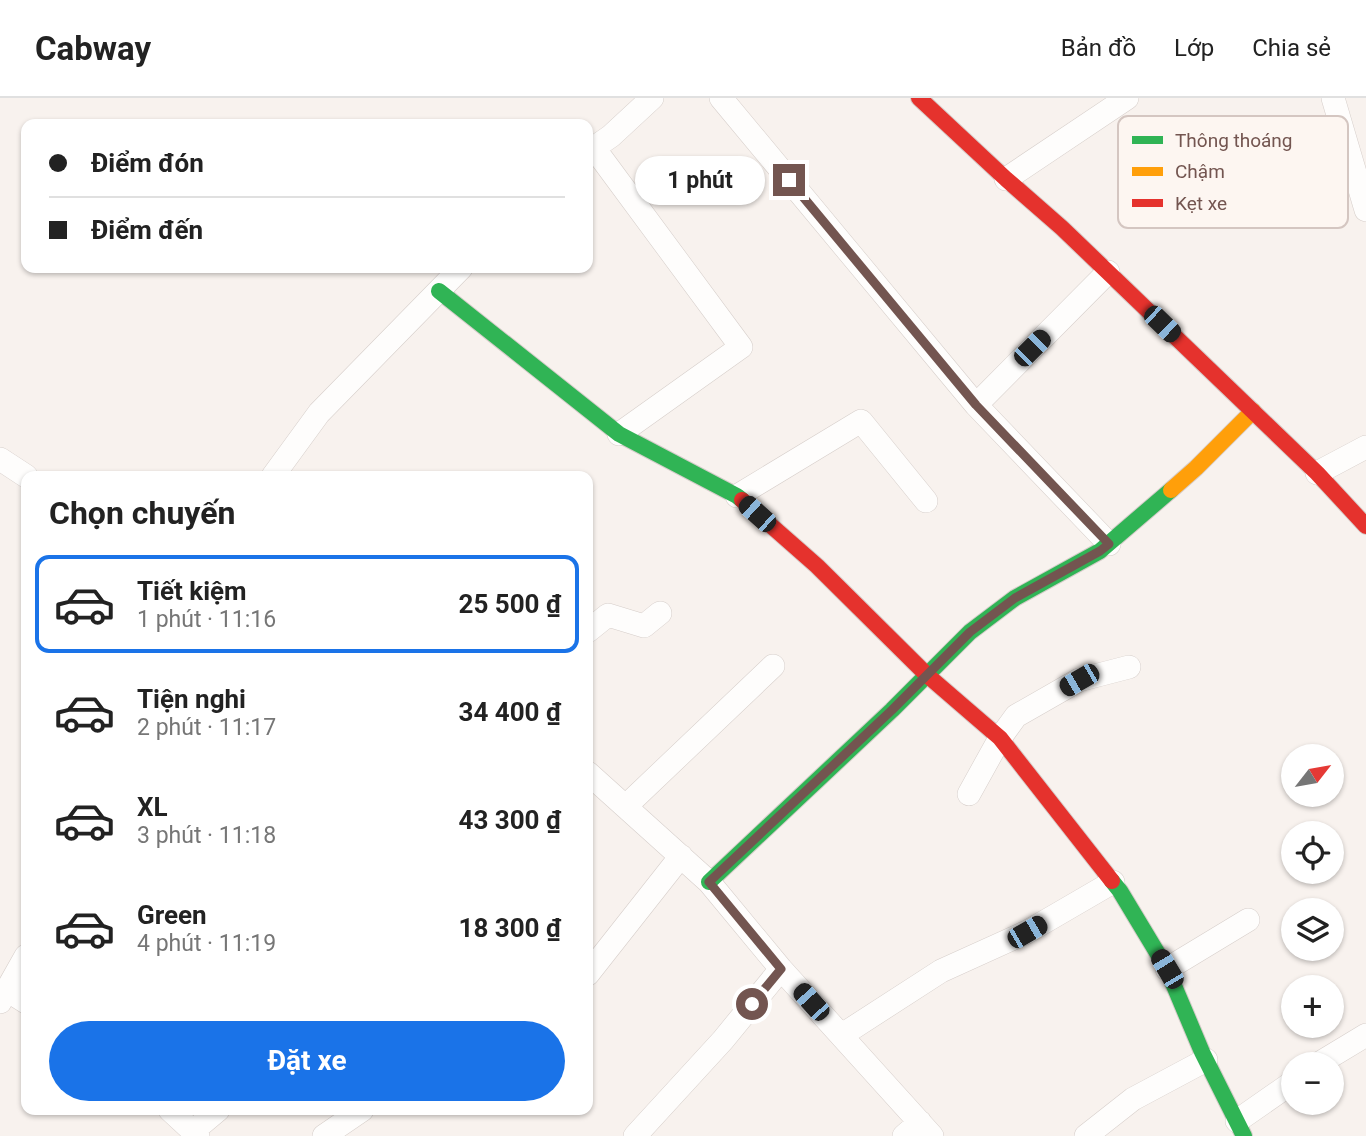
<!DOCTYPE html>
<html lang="vi">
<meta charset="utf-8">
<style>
body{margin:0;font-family:Roboto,sans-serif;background:#f6f6f6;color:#222;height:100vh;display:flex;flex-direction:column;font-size:26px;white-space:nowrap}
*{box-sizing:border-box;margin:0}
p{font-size:23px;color:#767676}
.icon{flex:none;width:38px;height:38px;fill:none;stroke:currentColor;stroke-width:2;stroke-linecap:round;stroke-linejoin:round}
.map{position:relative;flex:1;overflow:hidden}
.details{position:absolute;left:21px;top:373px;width:572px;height:644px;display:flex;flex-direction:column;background:#fff;border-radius:14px;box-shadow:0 2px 5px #0004}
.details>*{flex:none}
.top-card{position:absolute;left:21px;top:21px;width:572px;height:154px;border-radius:14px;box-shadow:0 2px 5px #0004;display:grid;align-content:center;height:154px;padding:0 28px;background:#fff}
.needle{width:46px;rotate:59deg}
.tools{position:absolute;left:1281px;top:646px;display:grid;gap:14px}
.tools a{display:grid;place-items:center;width:63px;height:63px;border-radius:50%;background:#fff;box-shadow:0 2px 5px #0004;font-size:35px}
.end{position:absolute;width:32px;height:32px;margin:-16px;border:9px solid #735550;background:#fff;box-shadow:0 0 0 4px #fff}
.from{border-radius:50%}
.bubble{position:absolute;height:49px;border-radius:24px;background:#fff;box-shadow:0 2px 5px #0004;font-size:23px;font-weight:700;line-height:49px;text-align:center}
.car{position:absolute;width:21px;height:42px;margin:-21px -10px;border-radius:9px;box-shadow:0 0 5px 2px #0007;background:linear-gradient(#222 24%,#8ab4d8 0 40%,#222 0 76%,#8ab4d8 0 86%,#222 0)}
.top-card b{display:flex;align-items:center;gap:24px;height:66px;font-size:26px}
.top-card b+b{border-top:2px solid #e0e0e0}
.top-card i{width:18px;height:18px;background:#222}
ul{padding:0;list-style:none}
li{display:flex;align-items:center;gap:21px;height:98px;margin:0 14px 10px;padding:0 14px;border:4px solid transparent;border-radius:14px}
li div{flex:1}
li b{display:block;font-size:26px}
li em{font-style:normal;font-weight:700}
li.active{border-color:#1a73e8}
li>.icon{width:63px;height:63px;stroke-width:1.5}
h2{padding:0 28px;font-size:32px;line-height:84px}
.primary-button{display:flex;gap:14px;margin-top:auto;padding:14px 28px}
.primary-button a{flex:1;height:80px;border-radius:42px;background:#1a73e8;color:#fff;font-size:28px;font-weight:700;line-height:80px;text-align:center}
header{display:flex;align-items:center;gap:42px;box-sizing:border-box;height:98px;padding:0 35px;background:#fff;border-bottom:2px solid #e0e0e0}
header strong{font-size:33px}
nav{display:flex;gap:38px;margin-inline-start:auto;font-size:24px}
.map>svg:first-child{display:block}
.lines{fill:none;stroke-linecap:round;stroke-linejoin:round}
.street-casing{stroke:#d6ceca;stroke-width:24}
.fast-casing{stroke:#d6cdca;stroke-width:18}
.slow-casing{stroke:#d6cdca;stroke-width:18}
.jam-casing{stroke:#d6cdca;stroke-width:18}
.street{stroke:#fefdfc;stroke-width:23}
.fast{stroke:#30b455;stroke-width:16}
.slow{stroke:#ff9f0a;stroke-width:16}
.jam{stroke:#e5322d;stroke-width:16}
.route{stroke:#735550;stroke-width:9}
.key{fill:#fdf6f1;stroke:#d4c6c1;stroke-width:2}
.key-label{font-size:19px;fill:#735550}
</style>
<header>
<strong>Cabway</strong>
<nav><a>Bản đồ</a><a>Lớp</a><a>Chia sẻ</a></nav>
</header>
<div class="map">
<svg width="1366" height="1038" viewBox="0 0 1366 1038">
<rect width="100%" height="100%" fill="#f8f2ee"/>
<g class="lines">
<g class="street-casing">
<path id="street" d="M 721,0 L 976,307 L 1109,446
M 1333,0 L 1366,112
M 594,50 L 741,249 L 619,336
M 588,54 L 611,38 L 652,0
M 1006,81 L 1127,0
M 976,307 L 1108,174
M 0,361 L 26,378
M 1317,375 L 1366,349
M 273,378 L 319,315 L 461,170
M 737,398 L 861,323 L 926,403
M 588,533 L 608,517 L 644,528 L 660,515
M 588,675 L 709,784 L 781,871 L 932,1038
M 969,696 L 1000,640 L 1016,618 L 1079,582 L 1129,569
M 626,708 L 773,568
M 1167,871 L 1248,822
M 588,876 L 681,758
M 7,892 L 26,904
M 0,904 L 26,858
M 842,937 L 941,873 L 1027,834 L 1113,784
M 1318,966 L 1366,937
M 170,1012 L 198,1038
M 1237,1023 L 1293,984
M 193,1033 L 218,1012
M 324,1038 L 362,1012
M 635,1038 L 723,942 L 781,871
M 904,1038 L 920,1024
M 1086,1038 L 1133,1001 L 1206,962"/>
</g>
<g class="fast-casing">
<path id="fast" d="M 439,193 L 619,336 L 737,398 L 742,402
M 1112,783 L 1120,793 L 1167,871 L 1202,954 L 1244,1038
M 709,784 L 892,612 L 970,534 L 1015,500 L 1100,453 L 1171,392"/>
</g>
<g class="slow-casing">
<path id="slow" d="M 1171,392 L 1196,370 L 1253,313"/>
</g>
<g class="jam-casing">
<path id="jam" d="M 919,0 L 1006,81 L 1062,130 L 1317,375 L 1366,428
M 742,402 L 817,468 L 927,577 L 1000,640 L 1112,783"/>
</g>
<use href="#street" class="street"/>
<use href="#fast" class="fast"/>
<use href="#slow" class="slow"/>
<use href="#jam" class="jam"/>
</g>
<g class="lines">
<path class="route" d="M 752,906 L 781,871 L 709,784 L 892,612 L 970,534 L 1015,500 L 1100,453 L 1109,446 L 976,307 L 789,82"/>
</g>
<rect x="1118" y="18" width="230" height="112" rx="10" class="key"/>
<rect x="1132" y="38" width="31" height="8" fill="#30b455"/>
<rect x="1132" y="69" width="31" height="9" fill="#ff9f0a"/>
<rect x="1132" y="101" width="31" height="8" fill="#e5322d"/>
<g class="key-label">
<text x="1175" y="49">Thông thoáng</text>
<text x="1175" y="80">Chậm</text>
<text x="1175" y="112">Kẹt xe</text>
</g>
</svg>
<div class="tools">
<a><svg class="needle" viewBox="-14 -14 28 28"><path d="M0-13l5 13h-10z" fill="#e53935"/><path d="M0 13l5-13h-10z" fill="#767676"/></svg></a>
<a><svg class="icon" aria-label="locate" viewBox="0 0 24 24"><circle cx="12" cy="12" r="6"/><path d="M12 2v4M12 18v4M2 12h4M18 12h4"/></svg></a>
<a><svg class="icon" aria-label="layers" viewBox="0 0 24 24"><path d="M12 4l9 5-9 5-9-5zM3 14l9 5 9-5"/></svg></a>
<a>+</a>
<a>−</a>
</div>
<i class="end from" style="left:752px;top:906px"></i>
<i class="end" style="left:789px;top:82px"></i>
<div class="bubble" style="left:635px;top:58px;width:130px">1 phút</div>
<i class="car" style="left:1162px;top:226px;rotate:134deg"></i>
<i class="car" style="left:1032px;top:250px;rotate:45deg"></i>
<i class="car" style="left:757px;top:416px;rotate:312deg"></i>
<i class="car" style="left:1079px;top:582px;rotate:240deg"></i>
<i class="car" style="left:1027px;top:834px;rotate:60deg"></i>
<i class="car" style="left:1167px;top:871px;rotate:329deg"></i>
<i class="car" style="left:811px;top:904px;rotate:318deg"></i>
<div class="top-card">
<b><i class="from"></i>Điểm đón</b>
<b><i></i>Điểm đến</b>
</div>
<section class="details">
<h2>Chọn chuyến</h2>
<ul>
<li class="active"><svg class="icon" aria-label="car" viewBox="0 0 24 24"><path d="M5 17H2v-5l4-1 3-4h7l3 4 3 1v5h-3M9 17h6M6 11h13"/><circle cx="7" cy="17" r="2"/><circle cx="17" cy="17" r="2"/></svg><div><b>Tiết kiệm</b><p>1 phút · 11:16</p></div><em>25 500 ₫</em></li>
<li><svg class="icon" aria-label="car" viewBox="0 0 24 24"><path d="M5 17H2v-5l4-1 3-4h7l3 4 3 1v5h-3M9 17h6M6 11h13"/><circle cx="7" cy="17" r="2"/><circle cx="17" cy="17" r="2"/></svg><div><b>Tiện nghi</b><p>2 phút · 11:17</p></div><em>34 400 ₫</em></li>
<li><svg class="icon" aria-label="car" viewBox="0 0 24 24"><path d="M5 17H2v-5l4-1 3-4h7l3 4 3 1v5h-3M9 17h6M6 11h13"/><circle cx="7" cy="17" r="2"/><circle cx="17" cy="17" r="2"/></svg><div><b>XL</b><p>3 phút · 11:18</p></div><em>43 300 ₫</em></li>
<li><svg class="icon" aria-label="car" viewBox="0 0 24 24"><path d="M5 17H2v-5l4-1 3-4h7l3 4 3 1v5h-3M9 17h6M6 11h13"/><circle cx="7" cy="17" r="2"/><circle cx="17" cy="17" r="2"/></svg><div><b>Green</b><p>4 phút · 11:19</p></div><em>18 300 ₫</em></li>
</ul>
<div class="primary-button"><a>Đặt xe</a></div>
</section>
</div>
